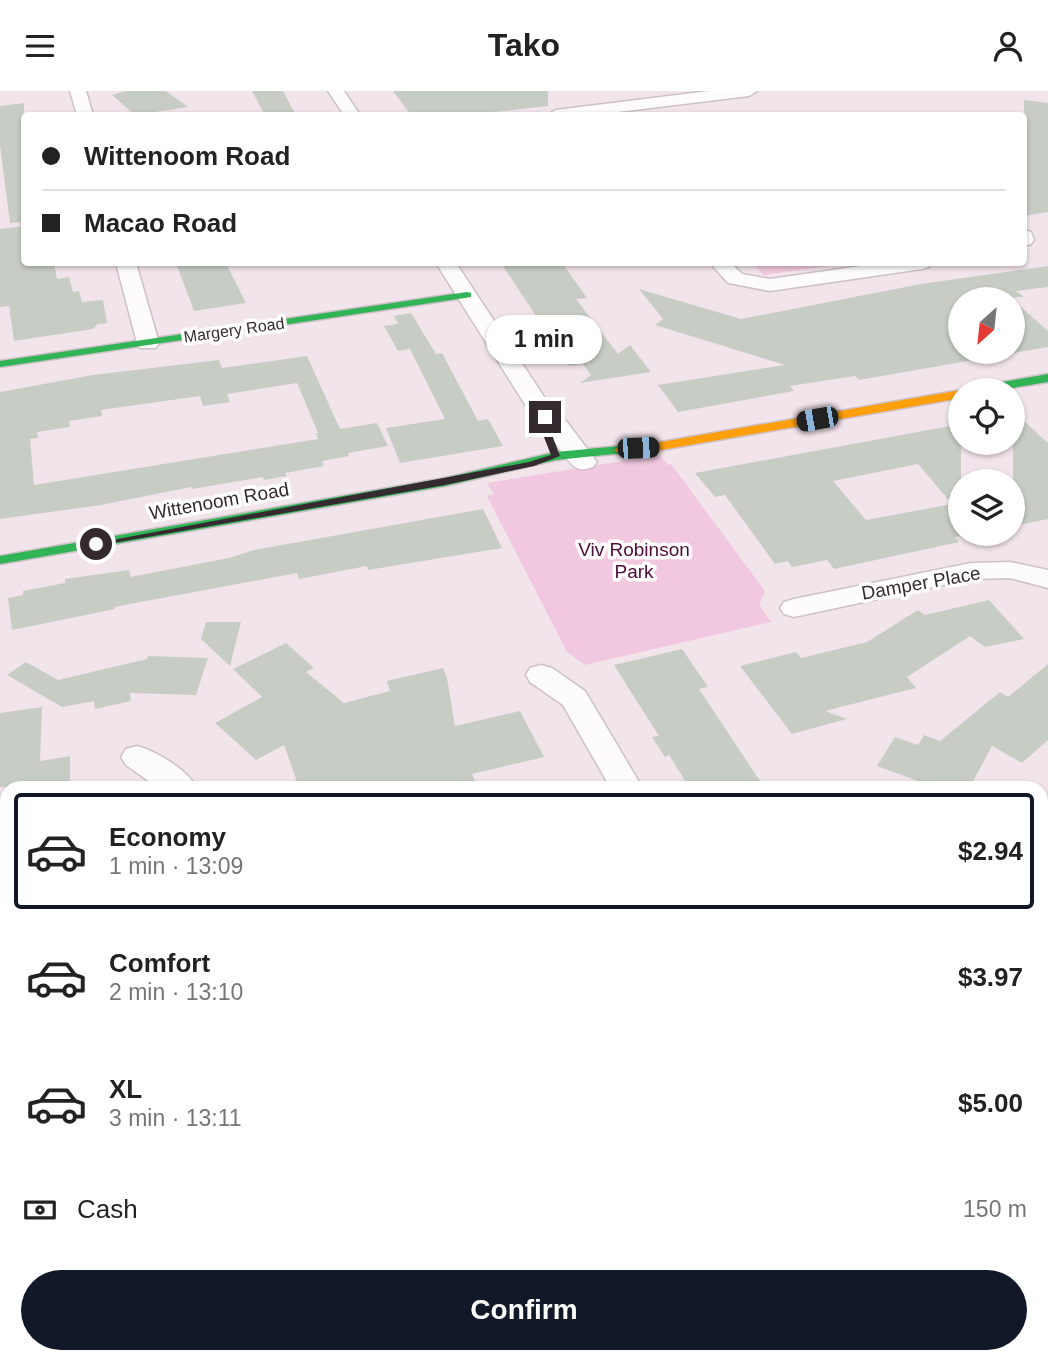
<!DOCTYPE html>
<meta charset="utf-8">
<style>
body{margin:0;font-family:Arial,sans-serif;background:#f6f6f6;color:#222;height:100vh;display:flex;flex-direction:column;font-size:26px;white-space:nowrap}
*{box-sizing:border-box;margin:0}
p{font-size:23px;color:#767676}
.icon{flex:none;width:38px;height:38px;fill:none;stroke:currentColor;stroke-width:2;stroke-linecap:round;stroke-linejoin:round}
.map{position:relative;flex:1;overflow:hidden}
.side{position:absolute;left:0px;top:690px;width:1048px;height:583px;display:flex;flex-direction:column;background:#fff;border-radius:21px 21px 0 0;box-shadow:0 2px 5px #0004}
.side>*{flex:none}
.guide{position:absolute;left:21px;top:21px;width:1006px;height:154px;border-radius:7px;box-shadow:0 2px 5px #0004;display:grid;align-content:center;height:154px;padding:0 21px;background:#fff}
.needle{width:46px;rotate:207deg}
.tools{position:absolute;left:948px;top:196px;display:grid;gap:14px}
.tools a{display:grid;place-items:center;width:77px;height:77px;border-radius:50%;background:#fff;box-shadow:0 2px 5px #0004;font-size:35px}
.end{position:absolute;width:32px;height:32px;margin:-16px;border:9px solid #342a2f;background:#fff;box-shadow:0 0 0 4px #fff}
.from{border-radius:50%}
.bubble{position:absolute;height:49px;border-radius:24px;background:#fff;box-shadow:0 2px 5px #0004;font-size:23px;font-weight:600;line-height:49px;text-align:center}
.car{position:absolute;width:21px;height:42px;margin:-21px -10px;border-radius:9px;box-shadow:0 0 5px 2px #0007;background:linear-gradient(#222 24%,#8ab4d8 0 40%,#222 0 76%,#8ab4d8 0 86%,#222 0)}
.guide b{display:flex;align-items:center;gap:24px;height:66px;font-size:26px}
.guide b+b{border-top:2px solid #e0e0e0}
.guide i{width:18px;height:18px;background:#222}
ul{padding:12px 0 0;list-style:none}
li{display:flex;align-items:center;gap:21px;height:116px;margin:0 14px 10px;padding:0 7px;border:4px solid transparent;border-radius:7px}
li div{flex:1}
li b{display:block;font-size:26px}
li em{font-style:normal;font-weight:600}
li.active{border-color:#111827}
li>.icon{width:63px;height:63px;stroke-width:1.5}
.pay{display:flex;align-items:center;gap:18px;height:77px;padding:0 21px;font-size:26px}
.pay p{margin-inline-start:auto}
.button{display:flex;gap:14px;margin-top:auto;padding:14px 21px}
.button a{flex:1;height:80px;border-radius:42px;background:#111827;color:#fff;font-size:28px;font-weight:600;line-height:80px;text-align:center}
header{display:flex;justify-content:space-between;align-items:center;height:91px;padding:0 21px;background:#fff;font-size:32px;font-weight:600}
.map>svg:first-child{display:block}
.green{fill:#f1c8df}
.building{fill:#c7cdc5;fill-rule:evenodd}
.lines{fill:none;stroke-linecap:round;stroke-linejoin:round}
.street-casing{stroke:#cdc1c7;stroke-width:3}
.fast-casing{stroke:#cdc1c7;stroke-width:3}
.slow-casing{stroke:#cdc1c7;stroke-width:3}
.street{fill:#fdfbfc;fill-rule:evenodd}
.fast{fill:#30b455;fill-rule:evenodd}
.slow{fill:#ff9f0a;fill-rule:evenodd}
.route{fill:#342a2f}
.labels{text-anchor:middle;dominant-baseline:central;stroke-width:7;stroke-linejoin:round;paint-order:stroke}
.far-street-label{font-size:16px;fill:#342a2f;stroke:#fff}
.street-label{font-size:19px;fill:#342a2f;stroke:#fff}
.park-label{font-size:19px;fill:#4e0939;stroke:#fff}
</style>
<header><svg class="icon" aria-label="menu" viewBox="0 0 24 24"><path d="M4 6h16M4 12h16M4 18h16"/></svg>Tako<svg class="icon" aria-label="person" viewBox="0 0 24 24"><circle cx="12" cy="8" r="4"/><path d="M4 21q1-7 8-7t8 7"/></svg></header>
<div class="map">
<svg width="1048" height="1271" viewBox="0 0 1048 1271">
<rect width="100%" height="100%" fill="#f2e4eb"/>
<path class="green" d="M 752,172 L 851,172 L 764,184 Z
M 660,364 L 668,374 L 671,373 L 765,500 L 759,514 L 771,531 L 585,574 L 567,561 L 487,405 L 494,403 L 487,392 Z"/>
<path class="building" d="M 126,0 L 166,0 L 188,16 L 135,24 L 112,4 Z
M 252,0 L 283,0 L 296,24 L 265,24 Z
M 393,0 L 548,0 L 548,15 L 466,24 L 411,24 Z
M 1024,9 L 1048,12 L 1048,121 L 1024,125 Z
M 24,12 L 24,131 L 10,132 L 0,54 L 0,15 Z
M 24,135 L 24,172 L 54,172 L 57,188 L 69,186 L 73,201 L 79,200 L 82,211 L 103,209 L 107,232 L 98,233 L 93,238 L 14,250 L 9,215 L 0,216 L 0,138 Z
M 176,172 L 226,172 L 246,212 L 194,220 Z
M 501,172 L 562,172 L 587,207 L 576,208 L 618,263 L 630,254 L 651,281 L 580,292 L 591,284 L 583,273 L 569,275 Z
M 1048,175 L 1048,196 L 1016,200 L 1024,206 L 961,208 L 961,261 L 1013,261 L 1013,209 L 1048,240 L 1048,256 L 859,289 L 855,285 L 790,295 L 794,300 L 678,321 L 658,294 L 785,274 L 655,234 L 663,228 L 639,198 L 741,228 L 921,193 Z
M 411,222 L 436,263 L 442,262 L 478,330 L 488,328 L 503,355 L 400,372 L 386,337 L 445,328 L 410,258 L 398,260 L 384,235 L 398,233 L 394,225 Z
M 307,265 L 340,338 L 377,332 L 388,355 L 348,362 L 349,365 L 322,370 L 324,375 L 285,382 L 287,385 L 264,389 L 263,386 L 192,398 L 191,396 L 101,414 L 0,428 L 0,301 L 93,284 L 219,269 L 222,277 ZM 297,292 L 318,342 L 316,342 L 318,348 L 34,394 L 30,348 L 38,347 L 37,341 L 70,336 L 69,330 L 102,325 L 101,319 L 200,305 L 203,315 L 230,311 L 227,303 Z
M 1013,320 L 1048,352 L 1048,428 L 1013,435 Z
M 961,333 L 961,445 L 955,446 L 959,451 L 834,478 L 827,469 L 792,476 L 788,470 L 775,473 L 725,404 L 715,406 L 695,382 ZM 918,373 L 952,413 L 866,429 L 833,390 Z
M 483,418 L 502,457 L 368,479 L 367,475 L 299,488 L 297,482 L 114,516 L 115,518 L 12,539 L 8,507 L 23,504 L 23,500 L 65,492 L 65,488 L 129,479 L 130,486 L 229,467 L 254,459 Z
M 989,509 L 1024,548 L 985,556 L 970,545 L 907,586 L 916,597 L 825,620 L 847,628 L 792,643 L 740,575 L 796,561 L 801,567 L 867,551 L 918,519 L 925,524 Z
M 206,531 L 241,531 L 230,575 L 201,548 Z
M 286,552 L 314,577 L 306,581 L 344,612 L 390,600 L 387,590 L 443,577 L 447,587 L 455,635 L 520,620 L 544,666 L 472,683 L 475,690 L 450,696 L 299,696 L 284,654 L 256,669 L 215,632 L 262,606 L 233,578 Z
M 682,558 L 708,596 L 699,598 L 764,696 L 689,696 L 669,664 L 665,666 L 652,646 L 659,645 L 614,574 Z
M 148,565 L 208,567 L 196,604 L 130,602 L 131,610 L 95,618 L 94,610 L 62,616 L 7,584 L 26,571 L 58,589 L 147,568 Z
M 1048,573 L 1048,649 L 1022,672 L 992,655 L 970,696 L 934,696 L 877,675 L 895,646 L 918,654 L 924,644 L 940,650 L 1000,601 L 1008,606 Z
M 42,616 L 40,670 L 70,665 L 70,696 L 0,696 L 0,622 Z"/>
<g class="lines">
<g class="street-casing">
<path id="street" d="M 70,0 L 86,0 L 93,24 L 77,24 Z
M 328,0 L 344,0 L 360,24 L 344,24 Z
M 709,0 L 757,0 L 749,5 L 593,24 L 547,24 L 556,19 Z
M 1024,139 L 1031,141 L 1034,149 L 1031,153 L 1024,155 Z
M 116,172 L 136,172 L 159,252 L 156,257 L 140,257 L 137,252 Z
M 436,172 L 456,172 L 554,321 L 567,331 L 597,371 L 593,376 C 588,378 581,380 575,376 C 566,370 551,343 536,331 Z
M 710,172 L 731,172 L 742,183 L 770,188 L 882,172 L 932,172 L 929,176 L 922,178 L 770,200 L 728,192 Z
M 1010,471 L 1048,479 L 1048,497 L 1010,487 L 971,488 L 794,526 L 784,523 L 780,517 L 784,511 L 794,508 L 971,472 Z
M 541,574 L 552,577 L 585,600 L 642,696 L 610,696 L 563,614 L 530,591 L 526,584 L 530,577 Z
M 137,655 C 156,660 188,679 196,696 L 157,696 L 126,674 L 121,666 L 126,658 Z
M 0,1039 L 7,1042 L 7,1083 L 0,1080 Z
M 1041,1118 L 1048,1120 L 1048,1165 L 1041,1163 Z
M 108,1265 L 154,1265 L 156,1271 L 110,1271 Z"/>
</g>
<g class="fast-casing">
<path id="fast" d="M 467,201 L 471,202 L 471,206 L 0,276 L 0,270 Z
M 1048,283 L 1048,291 L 999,299 L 974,299 L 980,295 Z
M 620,355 L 624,356 L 624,362 L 556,369 L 445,395 L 0,473 L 0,465 L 445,387 L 556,361 Z"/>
</g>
<g class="slow-casing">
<path id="slow" d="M 961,299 L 961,307 L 655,360 L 620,363 L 614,359 L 620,355 L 655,352 Z"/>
</g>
<use href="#street" class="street"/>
<use href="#fast" class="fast"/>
<use href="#slow" class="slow"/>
</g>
<path class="route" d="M 545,323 L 549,326 L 549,336 L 560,365 L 534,375 L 445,394 L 96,455 L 91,453 L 529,371 L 551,364 L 540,336 L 541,326 Z"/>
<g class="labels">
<g class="far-street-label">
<text transform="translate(234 239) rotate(-8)">Margery Road</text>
</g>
<g class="street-label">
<text transform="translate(219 410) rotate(-10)">Wittenoom Road</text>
<text transform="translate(921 492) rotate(-10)">Damper Place</text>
</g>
<g class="park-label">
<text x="634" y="458">Viv Robinson<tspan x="634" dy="22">Park</tspan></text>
</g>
</g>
</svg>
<div class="tools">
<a><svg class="needle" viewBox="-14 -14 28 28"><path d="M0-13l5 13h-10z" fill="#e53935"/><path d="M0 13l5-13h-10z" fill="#767676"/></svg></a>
<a><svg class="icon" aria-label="locate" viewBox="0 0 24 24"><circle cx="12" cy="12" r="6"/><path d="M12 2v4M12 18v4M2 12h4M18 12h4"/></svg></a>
<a><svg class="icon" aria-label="layers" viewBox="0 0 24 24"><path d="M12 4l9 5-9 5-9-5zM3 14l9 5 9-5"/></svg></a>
</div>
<i class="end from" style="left:96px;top:453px"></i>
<i class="end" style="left:545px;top:326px"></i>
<div class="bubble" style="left:486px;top:224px;width:116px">1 min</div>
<i class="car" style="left:817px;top:328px;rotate:260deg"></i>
<i class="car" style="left:638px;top:357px;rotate:88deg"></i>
<div class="guide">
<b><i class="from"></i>Wittenoom Road</b>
<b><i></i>Macao Road</b>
</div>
<section class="side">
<ul>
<li class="active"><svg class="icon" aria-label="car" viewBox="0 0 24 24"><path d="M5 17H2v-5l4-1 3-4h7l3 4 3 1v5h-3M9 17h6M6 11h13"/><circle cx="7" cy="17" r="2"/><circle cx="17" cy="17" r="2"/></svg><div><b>Economy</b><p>1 min · 13:09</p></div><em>$2.94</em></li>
<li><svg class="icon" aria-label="car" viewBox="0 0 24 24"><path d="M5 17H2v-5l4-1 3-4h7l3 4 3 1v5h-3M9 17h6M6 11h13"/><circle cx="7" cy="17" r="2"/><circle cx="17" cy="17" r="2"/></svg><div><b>Comfort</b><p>2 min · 13:10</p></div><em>$3.97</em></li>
<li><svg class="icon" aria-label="car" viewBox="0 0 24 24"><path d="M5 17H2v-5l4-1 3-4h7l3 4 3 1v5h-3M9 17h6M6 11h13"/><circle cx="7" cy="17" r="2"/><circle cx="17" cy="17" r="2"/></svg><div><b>XL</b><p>3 min · 13:11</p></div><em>$5.00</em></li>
</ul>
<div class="pay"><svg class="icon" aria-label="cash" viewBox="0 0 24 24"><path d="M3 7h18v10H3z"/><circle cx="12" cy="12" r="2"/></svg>Cash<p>150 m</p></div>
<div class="button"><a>Confirm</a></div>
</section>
</div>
